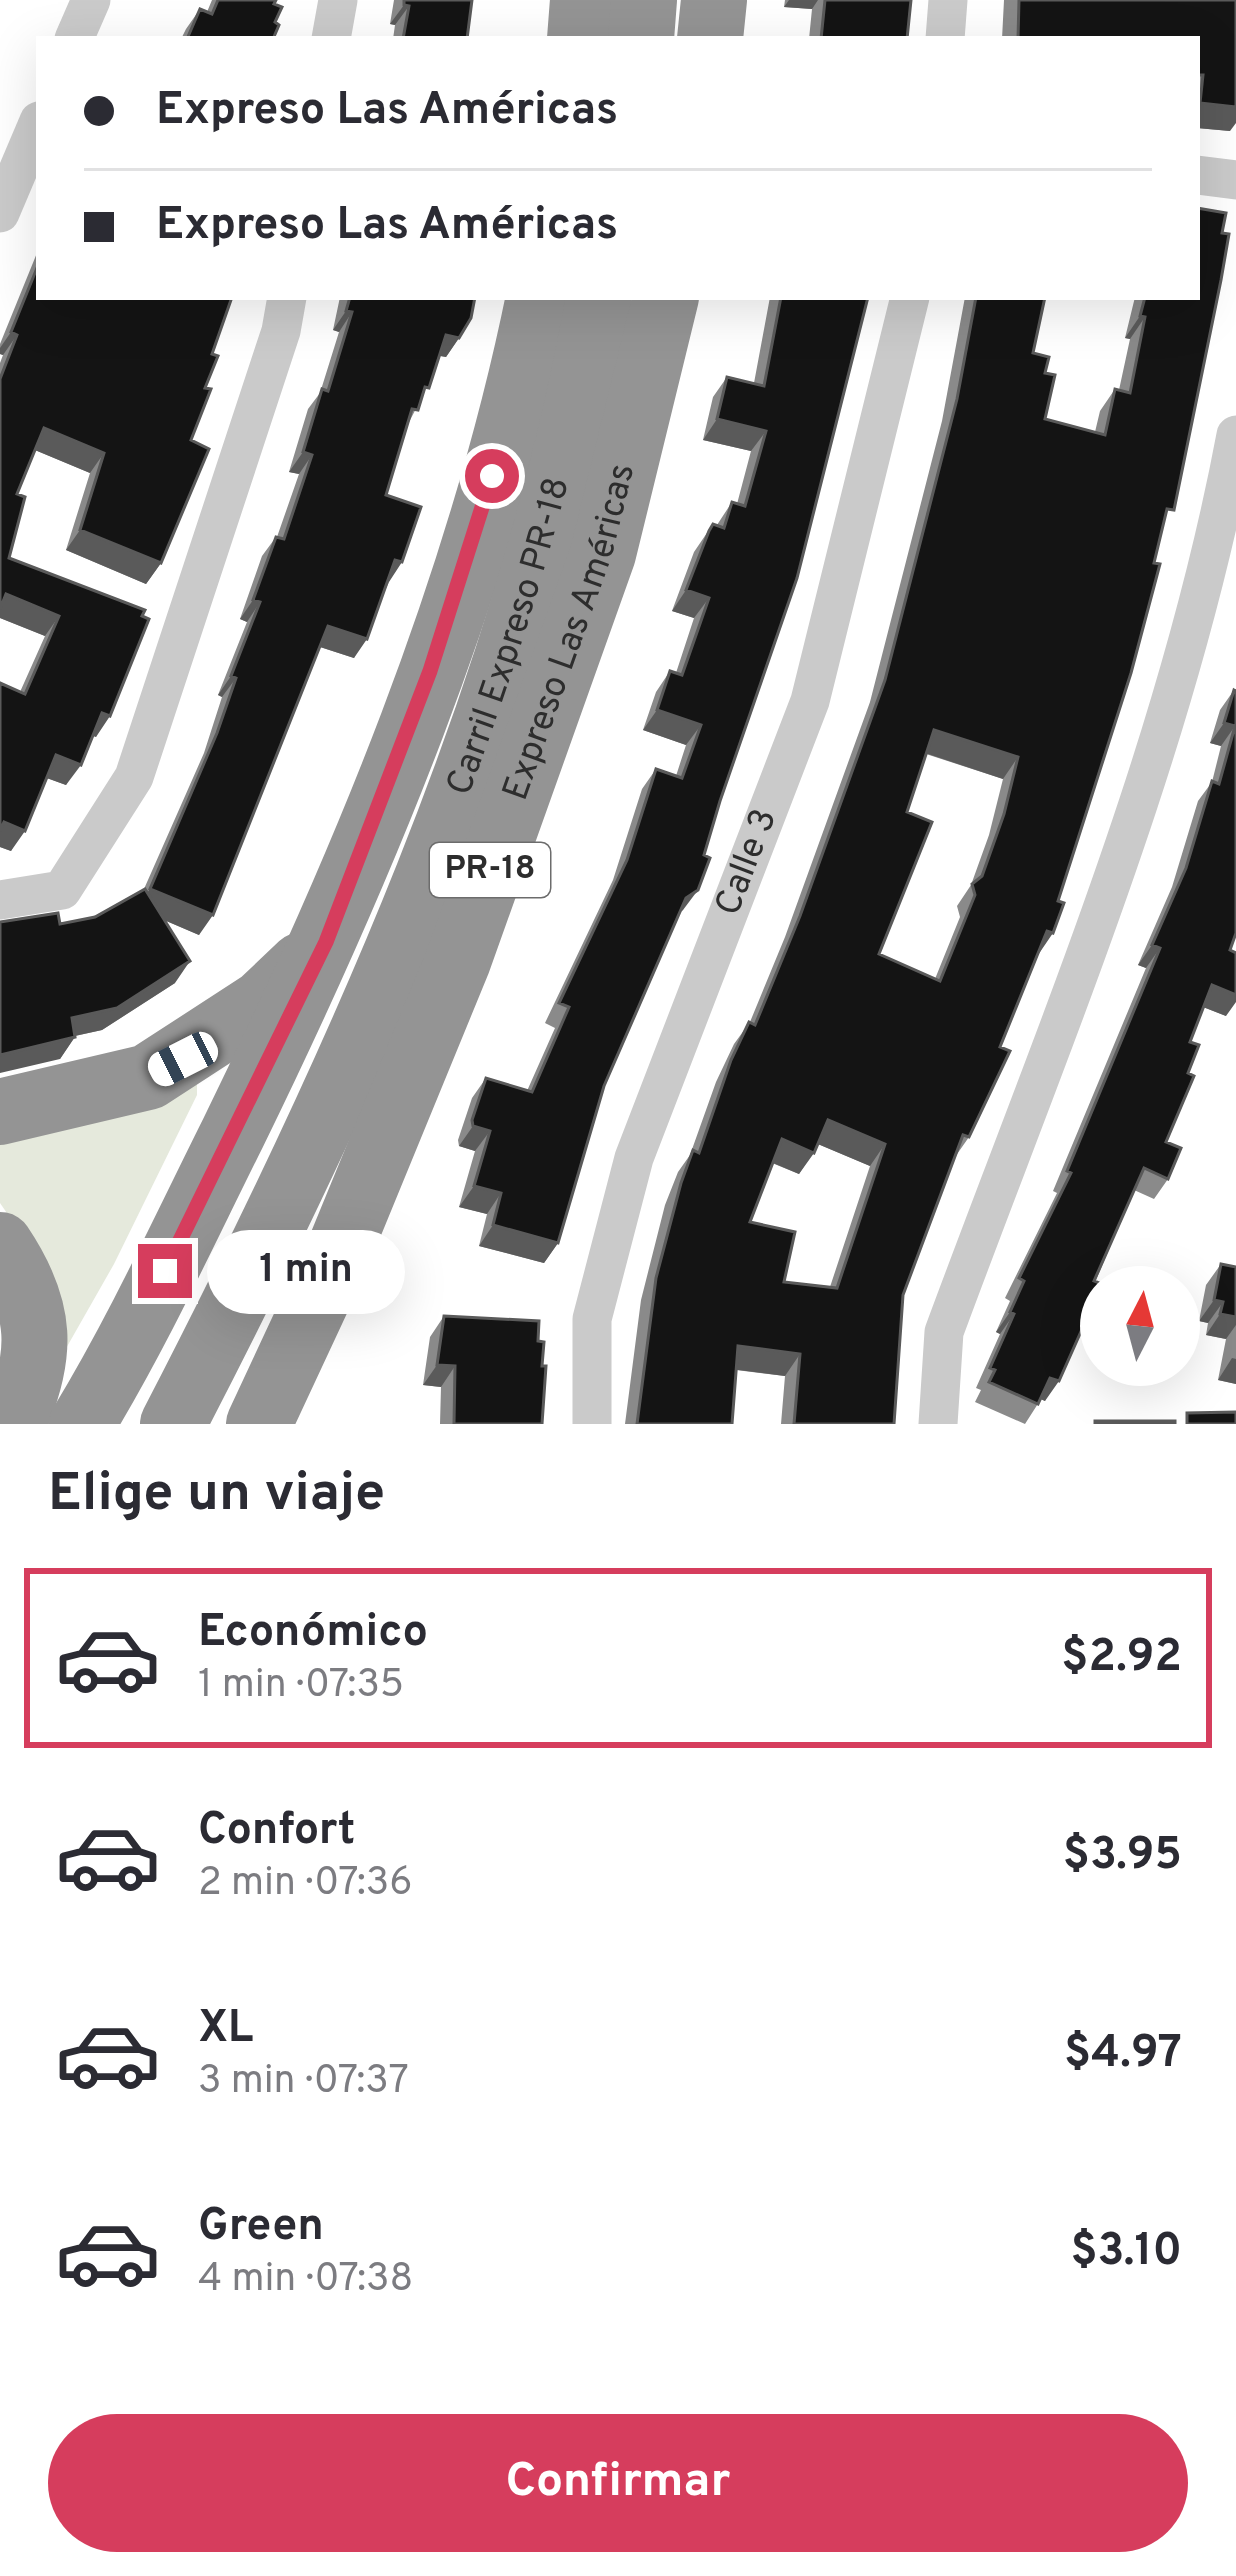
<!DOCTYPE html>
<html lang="es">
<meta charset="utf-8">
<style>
body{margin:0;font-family:Overpass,sans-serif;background:#f2f2f3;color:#2b2b33;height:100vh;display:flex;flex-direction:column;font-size:45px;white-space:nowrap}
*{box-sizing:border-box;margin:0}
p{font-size:39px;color:#7c7c81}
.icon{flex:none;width:66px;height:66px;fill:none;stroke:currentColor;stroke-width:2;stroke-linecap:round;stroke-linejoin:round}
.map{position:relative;height:1424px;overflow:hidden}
.panel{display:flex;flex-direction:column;background:#fff;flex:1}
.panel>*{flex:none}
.banner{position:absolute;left:36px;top:36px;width:1164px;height:264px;border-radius:0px;box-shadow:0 12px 48px #0002;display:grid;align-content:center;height:264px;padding:0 48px;background:#fff}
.needle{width:78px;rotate:6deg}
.buttons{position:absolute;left:1080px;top:1266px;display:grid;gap:24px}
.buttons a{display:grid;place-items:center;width:120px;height:120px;border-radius:50%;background:#fff;box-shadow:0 12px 48px #0002;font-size:60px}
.end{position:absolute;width:54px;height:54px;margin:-27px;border:15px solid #d63d5d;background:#fff;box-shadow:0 0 0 6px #fff}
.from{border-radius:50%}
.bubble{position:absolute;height:84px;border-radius:42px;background:#fff;box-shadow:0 12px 48px #0002;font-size:39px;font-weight:700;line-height:84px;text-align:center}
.car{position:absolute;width:36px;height:72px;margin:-36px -18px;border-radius:15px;box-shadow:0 0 9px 3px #0007;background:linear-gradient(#fff 24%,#345 0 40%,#fff 0 76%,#345 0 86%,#fff 0)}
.banner b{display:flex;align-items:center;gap:42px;height:114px;font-size:45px}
.banner b+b{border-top:3px solid #e1e1e2}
.banner i{width:30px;height:30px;background:#2b2b33}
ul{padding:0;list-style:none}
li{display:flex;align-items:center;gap:36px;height:180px;margin:0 24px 18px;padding:0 24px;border:6px solid transparent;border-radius:0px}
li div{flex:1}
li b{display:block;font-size:45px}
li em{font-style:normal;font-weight:700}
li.active{border-color:#d63d5d}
li>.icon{width:108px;height:108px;stroke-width:1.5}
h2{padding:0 48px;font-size:54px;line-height:144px}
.button{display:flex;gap:24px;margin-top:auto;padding:24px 48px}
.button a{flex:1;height:138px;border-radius:72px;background:#d63d5d;color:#fff;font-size:48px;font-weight:700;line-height:138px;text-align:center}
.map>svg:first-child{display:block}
.green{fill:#e5e9dc}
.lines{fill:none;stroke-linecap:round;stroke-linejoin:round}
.minor{stroke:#cacaca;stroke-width:39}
.motorway{stroke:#949494;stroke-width:66}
.wall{fill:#8a8a8a;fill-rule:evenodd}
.shaded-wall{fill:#5a5a5a}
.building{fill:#141414;stroke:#5a5a5a;stroke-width:3;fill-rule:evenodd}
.route{stroke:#d63d5d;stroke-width:15}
.labels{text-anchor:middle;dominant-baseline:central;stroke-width:12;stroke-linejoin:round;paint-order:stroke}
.shield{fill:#fff;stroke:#6c6c6c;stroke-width:3}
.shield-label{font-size:33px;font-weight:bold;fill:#2d2d2d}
.street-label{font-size:36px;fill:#2d2d2d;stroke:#fff}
</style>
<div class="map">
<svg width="1236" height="1424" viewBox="0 0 1236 1424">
<rect width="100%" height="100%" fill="#fff"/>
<path class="green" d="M 190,1081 L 197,1085 L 197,1095 L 114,1264 L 52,1373 L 37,1257 L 0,1203 L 0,1127 Z"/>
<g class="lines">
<g class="minor">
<path d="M 74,39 L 91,0"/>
<path d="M 331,39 L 338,0"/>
<path d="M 945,39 L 948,0"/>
<path d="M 1197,175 L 1236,180"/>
<path d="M 0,213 L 39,121"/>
<path d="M 0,900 L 62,890 L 134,777 L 281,331 L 287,297"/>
<path id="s1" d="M 592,1424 L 592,1319 L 634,1158 L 810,701 L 910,297"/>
<path d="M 938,1424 L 944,1332 C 1053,1037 1178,745 1236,435"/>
</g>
<g class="motorway">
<path d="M 580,39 L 583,0"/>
<path d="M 641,39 L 644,0"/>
<path d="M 710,39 L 714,0"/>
<path d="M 0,1112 L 148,1077 L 262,1003 L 302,965"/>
<path d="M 0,1245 C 43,1309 44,1355 13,1424"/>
<path d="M 82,1424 C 139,1330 184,1231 233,1133 C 362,869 480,587 539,297"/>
<path id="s2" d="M 173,1424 C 353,1076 531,685 599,297"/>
<path id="s3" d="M 259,1424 L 334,1263 L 458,961 L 603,554 L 666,297"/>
</g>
</g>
<path class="wall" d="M 212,0 L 276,0 L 273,39 L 181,39 L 186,29 L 200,9 L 207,12 Z
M 394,0 L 472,0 L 467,39 L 393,39 L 395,25 L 390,24 Z
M 785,0 L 911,0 L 907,39 L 809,39 L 812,9 L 784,7 Z
M 1004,0 L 1236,0 L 1230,131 L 1197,128 L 1197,39 L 1002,39 Z
M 39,248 L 39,297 L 212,354 L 161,563 L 146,584 L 66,550 L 90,473 L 35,450 L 17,494 L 9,558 L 145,610 L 96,737 L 93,736 L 66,785 L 47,778 L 11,851 L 0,847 L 0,683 L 20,692 L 45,636 L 0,618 L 0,363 L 3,355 L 0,354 L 0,344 Z
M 340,297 L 475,297 L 459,338 L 446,357 L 439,356 L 421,399 L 407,426 L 386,495 L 389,582 L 354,658 L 320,647 L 199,935 L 164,920 L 175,983 L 102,1030 L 75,1036 L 60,1059 L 60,924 L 95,917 L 144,889 L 204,753 L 222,697 L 218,695 L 247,622 L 240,619 L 262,556 L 276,537 L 277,537 L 299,474 L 289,472 L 308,409 L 320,393 L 339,332 L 333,330 Z
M 770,297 L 868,297 L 683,910 L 680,912 L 604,1086 L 558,1243 L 544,1263 L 479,1246 L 487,1214 L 459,1207 L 475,1151 L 459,1146 L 458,1140 L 472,1098 L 486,1078 L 527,1091 L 555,1028 L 545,1023 L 613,880 L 642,789 L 656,769 L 676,776 L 686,745 L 643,730 L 656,692 L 670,671 L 676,673 L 694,618 L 672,611 L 694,552 L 713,524 L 717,525 L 732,502 L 737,504 L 751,451 L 703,440 L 713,397 L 727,377 L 754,383 Z
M 965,297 L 1045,297 L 1033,353 L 1045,373 L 1045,419 L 1095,432 L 1100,411 L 1115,389 L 1119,390 L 1130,339 L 1125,338 L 1135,297 L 1197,297 L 1163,526 L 1037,955 L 1000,1047 L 969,1137 L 955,1157 L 903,1295 L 894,1424 L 781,1424 L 785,1376 L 736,1370 L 732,1424 L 625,1424 L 641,1300 L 665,1205 L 678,1172 L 690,1155 L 716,1082 L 734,1044 L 750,1022 L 785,937 L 870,702 L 942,421 ZM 926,754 L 1003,779 L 989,835 L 971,885 L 957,906 L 960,917 L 935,979 L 879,954 L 907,812 ZM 818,1144 L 870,1166 L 830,1287 L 784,1282 L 750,1222 L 772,1163 L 799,1174 Z
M 1234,690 L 1236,691 L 1230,950 L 1226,1016 L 1203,1007 L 1190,1042 L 1188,1073 L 1166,1142 L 1168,1179 L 1154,1199 L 1134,1190 L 1045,1401 L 1041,1399 L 1025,1424 L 975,1402 L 981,1390 L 976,1388 L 1000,1334 L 996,1332 L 1010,1301 L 1005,1298 L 1057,1193 L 1053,1191 L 1146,968 L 1138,965 L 1172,887 L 1198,801 L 1212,782 L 1221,746 L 1210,743 L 1220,710 Z
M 1221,1264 L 1236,1267 L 1236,1384 L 1218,1380 L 1226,1339 L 1206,1335 L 1208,1323 L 1199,1321 L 1206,1285 Z
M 444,1316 L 538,1341 L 542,1366 L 542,1424 L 440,1424 L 441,1387 L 423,1385 L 430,1337 Z"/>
<path class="shaded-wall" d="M 789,0 L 818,0 L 812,9 L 784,7 Z
M 404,5 L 409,6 L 395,25 L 390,24 Z
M 1200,103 L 1236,107 L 1236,123 L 1230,131 L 1197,128 L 1197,108 Z
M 346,311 L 352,312 L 339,332 L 333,330 Z
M 1140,316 L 1145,317 L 1130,339 L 1125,338 Z
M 11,332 L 17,335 L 3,355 L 0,354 L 0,348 Z
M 446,335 L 459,338 L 446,357 L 432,354 Z
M 717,419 L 766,431 L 751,451 L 703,440 Z
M 44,428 L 104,453 L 90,473 L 30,448 Z
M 303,452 L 312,455 L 299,474 L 289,472 Z
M 80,530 L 161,563 L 146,584 L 66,550 Z
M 395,560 L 402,562 L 389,582 L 382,579 Z
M 686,590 L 709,598 L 694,618 L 672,611 Z
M 6,594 L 59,616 L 45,636 L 0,618 L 0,603 Z
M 253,600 L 260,602 L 247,622 L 240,619 Z
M 328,626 L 367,639 L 354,658 L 314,645 Z
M 231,676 L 236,678 L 222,697 L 218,695 Z
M 657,710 L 701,725 L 686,745 L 643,730 Z
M 102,713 L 110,716 L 96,737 L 88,733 Z
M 1224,723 L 1235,726 L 1221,746 L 1210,743 Z
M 934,730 L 1018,757 L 1003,779 L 919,751 Z
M 56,755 L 81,765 L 66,785 L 41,776 Z
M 4,822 L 25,831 L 11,851 L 0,847 L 0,827 Z
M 150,889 L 213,915 L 199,935 L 136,908 Z
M 698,890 L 683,910 L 672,918 L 686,898 Z
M 1047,931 L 1053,933 L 1038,955 Z
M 1152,945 L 1160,948 L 1146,968 L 1138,965 Z
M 190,961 L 175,983 L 102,1030 L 56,1040 L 72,1018 Z
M 1212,985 L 1236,995 L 1236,1002 L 1226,1016 L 1198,1005 Z
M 75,1037 L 60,1059 L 0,1073 L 0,1055 Z
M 828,1120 L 885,1144 L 870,1166 L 813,1142 Z
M 473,1126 L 490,1131 L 475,1151 L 459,1146 Z
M 782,1139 L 814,1153 L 799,1174 L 766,1160 Z
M 474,1186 L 501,1193 L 487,1214 L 459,1207 Z
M 493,1225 L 558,1243 L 544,1263 L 479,1246 Z
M 1214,1300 L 1223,1302 L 1208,1323 L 1199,1321 Z
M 1010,1312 L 1014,1314 L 1000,1334 L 996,1332 Z
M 1220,1314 L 1236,1317 L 1236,1325 L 1226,1339 L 1206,1335 Z
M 738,1346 L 800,1354 L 785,1376 L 723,1368 Z
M 1232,1358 L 1236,1359 L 1236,1384 L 1218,1380 Z
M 437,1365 L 455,1366 L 441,1387 L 423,1385 Z
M 1050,1378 L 1059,1381 L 1045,1401 L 1036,1397 Z"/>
<path class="building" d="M 218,0 L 276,0 L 274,4 L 282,7 L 275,22 L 279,25 L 273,39 L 187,39 L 200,9 L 212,14 Z
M 404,0 L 472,0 L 467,39 L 403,39 L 409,6 L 404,5 Z
M 825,0 L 911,0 L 907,39 L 821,39 Z
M 1019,0 L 1236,0 L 1236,107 L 1200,103 L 1203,75 L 1197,75 L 1197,39 L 1018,39 Z
M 1197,208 L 1226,213 L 1222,233 L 1229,234 L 1221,280 L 1174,510 L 1167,509 L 1154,563 L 1160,564 L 1131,673 L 1058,901 L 1064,903 L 1053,933 L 1047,931 L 1000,1047 L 1010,1051 L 969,1137 L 963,1135 L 903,1295 L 894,1424 L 794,1424 L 800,1354 L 738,1346 L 732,1424 L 637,1424 L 656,1278 L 681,1183 L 693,1150 L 699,1153 L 731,1060 L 749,1022 L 755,1025 L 800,916 L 885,680 L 957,399 L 976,297 L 1045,297 L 1033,353 L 1049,357 L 1045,373 L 1055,375 L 1045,419 L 1105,435 L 1115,389 L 1130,393 L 1145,317 L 1140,316 L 1145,297 L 1197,297 ZM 934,730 L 1018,757 L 1004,814 L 982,876 L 972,884 L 975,895 L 940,981 L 879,954 L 932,822 L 907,812 ZM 828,1120 L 885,1144 L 837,1288 L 784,1282 L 795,1232 L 750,1222 L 782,1139 L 814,1153 Z
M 39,263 L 39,297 L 232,297 L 212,354 L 218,356 L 205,388 L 211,389 L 191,440 L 209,449 L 161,563 L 80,530 L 104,453 L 44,428 L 17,494 L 25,497 L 9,558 L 145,610 L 142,616 L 149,619 L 110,716 L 102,713 L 81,765 L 56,755 L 25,831 L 4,822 L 0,831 L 0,683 L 25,694 L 59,616 L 6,594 L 0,609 L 0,379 L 17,335 L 11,332 Z
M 350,297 L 475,297 L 471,318 L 459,338 L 446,335 L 429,388 L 425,387 L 418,410 L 412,409 L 386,495 L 421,507 L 402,562 L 395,560 L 367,639 L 328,626 L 213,915 L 150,889 L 217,733 L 236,678 L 231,676 L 260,602 L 253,600 L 276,537 L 284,539 L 312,455 L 303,452 L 322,389 L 328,391 L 352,312 L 346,311 Z
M 781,297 L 868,297 L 797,578 L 720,801 L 704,855 L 710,858 L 698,890 L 686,898 L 604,1086 L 558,1243 L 493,1225 L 501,1193 L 474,1186 L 490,1131 L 473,1126 L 472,1120 L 486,1078 L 532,1092 L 569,1007 L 559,1003 L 627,860 L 656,769 L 682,778 L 701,725 L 657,710 L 670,671 L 682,675 L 709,598 L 686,590 L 709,531 L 713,524 L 724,528 L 732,502 L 745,506 L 766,431 L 717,419 L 727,377 L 764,386 Z
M 1234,690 L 1236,691 L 1236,933 L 1230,950 L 1236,953 L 1236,995 L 1212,985 L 1190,1042 L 1199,1045 L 1188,1073 L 1194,1076 L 1166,1142 L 1181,1148 L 1168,1179 L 1144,1168 L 1094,1281 L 1102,1284 L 1059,1381 L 1050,1378 L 1038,1404 L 989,1382 L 995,1370 L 990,1368 L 1014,1314 L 1010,1312 L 1024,1281 L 1019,1278 L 1071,1173 L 1067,1171 L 1160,948 L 1152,945 L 1186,868 L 1212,781 L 1219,784 L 1235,726 L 1224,723 Z
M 145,889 L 190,961 L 117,1008 L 72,1018 L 75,1037 L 0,1055 L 0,922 L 58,913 L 60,924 L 95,917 Z
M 1221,1264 L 1236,1267 L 1236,1317 L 1220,1314 L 1223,1302 L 1214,1300 Z
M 444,1316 L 539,1321 L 538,1341 L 544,1342 L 542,1366 L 546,1366 L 542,1424 L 454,1424 L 455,1366 L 437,1365 Z
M 1236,1412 L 1236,1424 L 1187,1424 L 1187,1413 Z
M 1095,1421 L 1175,1421 L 1175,1424 L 1095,1424 Z"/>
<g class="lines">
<path class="route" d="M 165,1271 L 326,942 L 430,671 L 492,476"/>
</g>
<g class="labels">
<rect class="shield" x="430" y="843" width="120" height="54" rx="9"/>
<g class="shield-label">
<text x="490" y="870">PR-18</text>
</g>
<g class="street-label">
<text stroke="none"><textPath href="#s3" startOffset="852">Expreso Las Américas</textPath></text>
<text stroke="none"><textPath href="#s2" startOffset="858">Carril Expreso PR-18</textPath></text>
<text stroke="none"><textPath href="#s1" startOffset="588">Calle 3</textPath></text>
</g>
</g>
</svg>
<div class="buttons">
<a><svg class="needle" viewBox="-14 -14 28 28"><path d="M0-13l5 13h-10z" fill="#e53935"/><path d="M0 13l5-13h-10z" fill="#7c7c81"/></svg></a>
</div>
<i class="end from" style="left:492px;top:476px"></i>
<i class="end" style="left:165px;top:1271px"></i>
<div class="bubble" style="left:207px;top:1230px;width:198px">1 min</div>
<i class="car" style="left:183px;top:1059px;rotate:243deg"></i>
<div class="banner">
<b><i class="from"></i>Expreso Las Américas</b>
<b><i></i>Expreso Las Américas</b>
</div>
</div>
<section class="panel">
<h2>Elige un viaje</h2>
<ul>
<li class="active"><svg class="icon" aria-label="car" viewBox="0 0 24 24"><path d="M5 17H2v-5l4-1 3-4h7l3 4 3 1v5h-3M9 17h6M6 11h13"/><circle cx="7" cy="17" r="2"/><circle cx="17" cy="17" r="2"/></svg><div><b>Económico</b><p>1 min · 07:35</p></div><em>$2.92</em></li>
<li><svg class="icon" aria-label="car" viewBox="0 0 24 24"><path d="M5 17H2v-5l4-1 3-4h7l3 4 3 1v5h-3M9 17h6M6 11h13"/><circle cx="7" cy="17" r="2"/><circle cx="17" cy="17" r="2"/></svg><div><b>Confort</b><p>2 min · 07:36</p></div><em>$3.95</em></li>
<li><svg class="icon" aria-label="car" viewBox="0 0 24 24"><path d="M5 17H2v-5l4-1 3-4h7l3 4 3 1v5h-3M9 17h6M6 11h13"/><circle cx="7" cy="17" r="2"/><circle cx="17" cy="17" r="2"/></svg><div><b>XL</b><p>3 min · 07:37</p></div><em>$4.97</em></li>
<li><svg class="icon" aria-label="car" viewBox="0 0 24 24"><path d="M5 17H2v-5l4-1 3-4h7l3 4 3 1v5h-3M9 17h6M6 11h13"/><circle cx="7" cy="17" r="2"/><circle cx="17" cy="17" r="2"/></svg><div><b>Green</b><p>4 min · 07:38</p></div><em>$3.10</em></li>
</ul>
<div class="button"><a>Confirmar</a></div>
</section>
